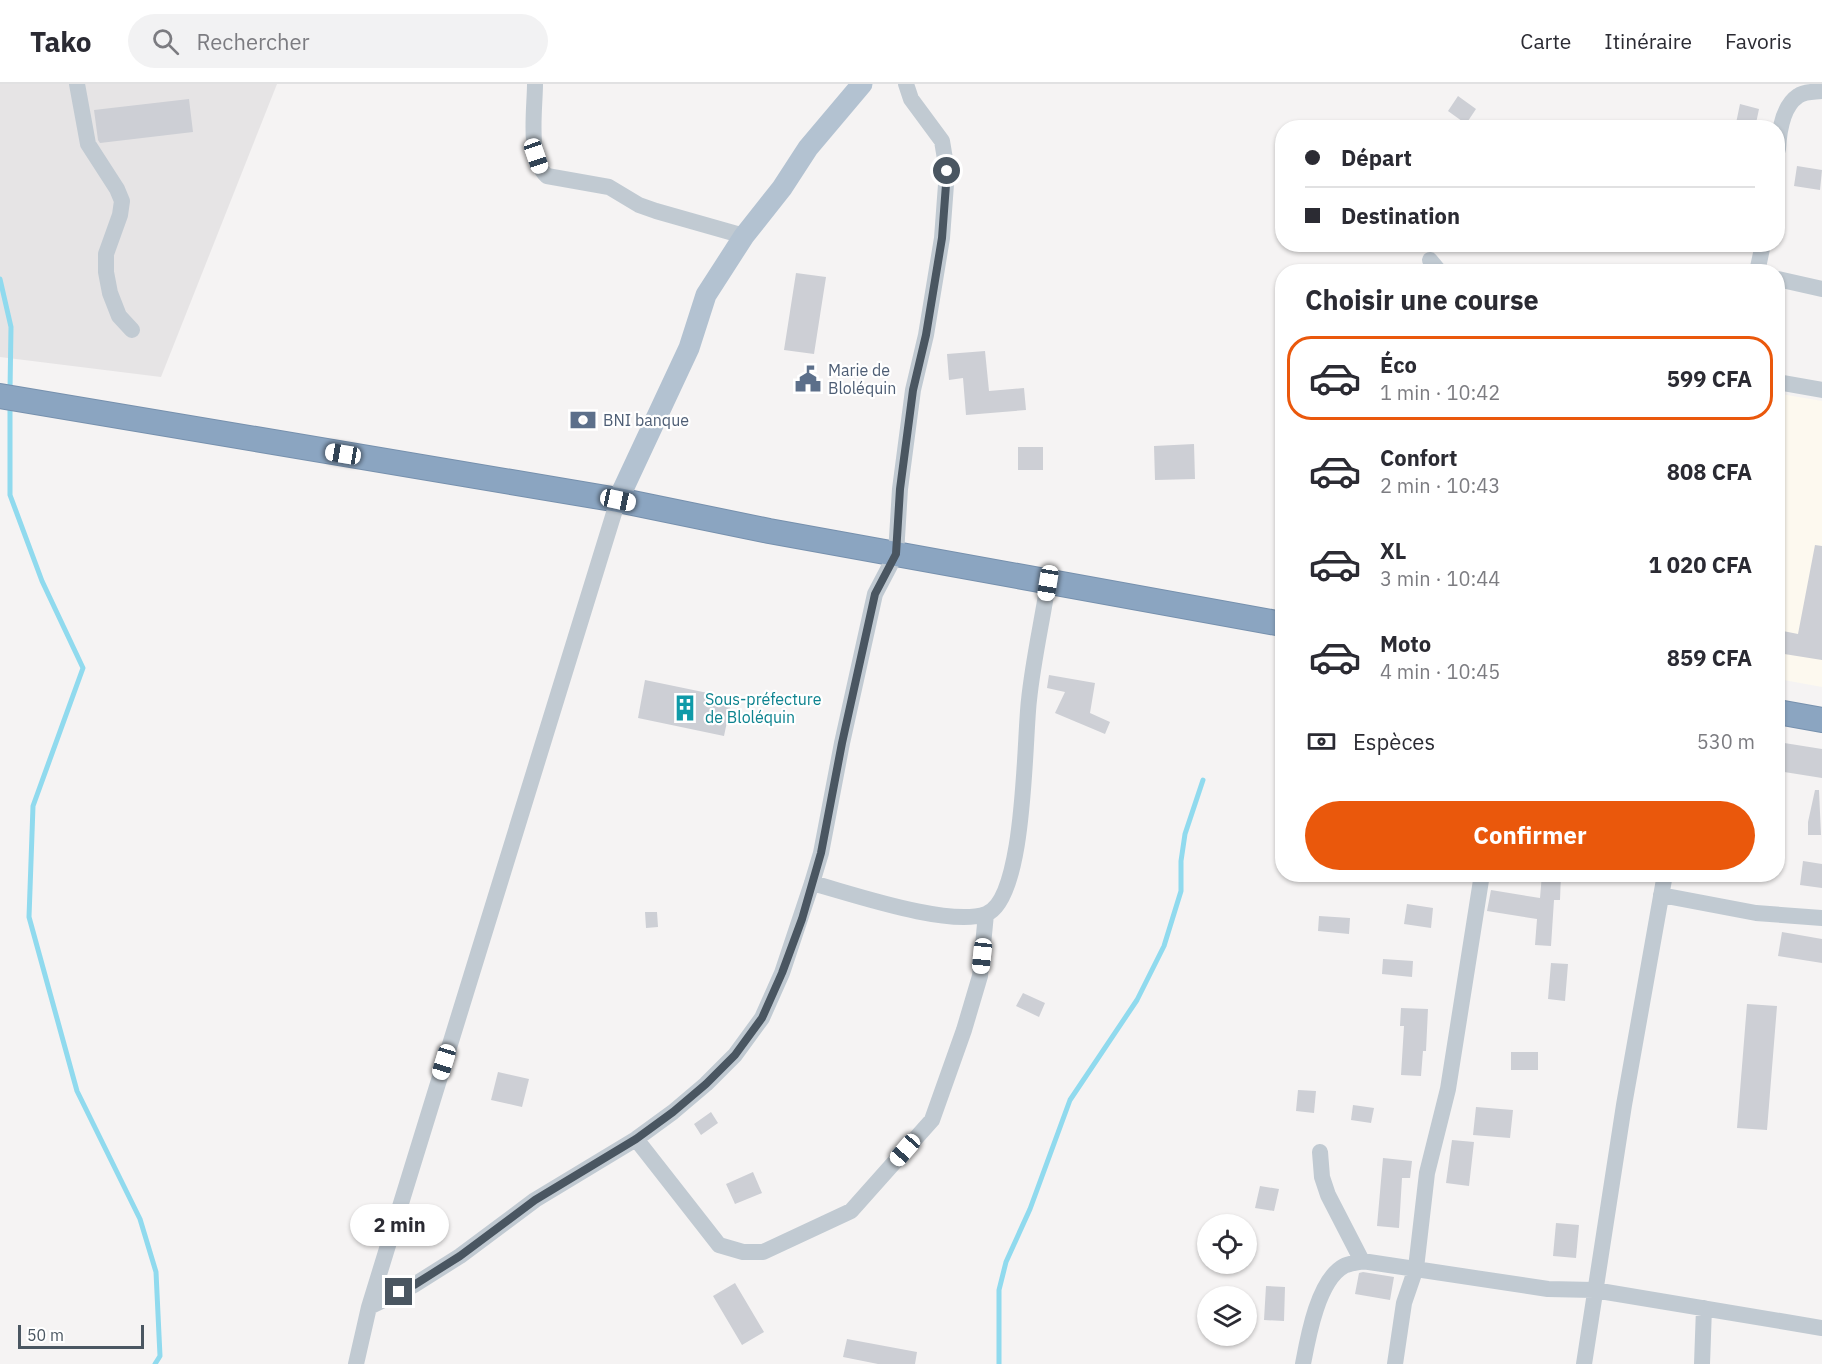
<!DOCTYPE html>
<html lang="fr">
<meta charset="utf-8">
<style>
body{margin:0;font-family:"IBM Plex Sans",sans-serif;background:#f2f2f3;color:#2b2b33;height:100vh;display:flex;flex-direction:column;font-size:22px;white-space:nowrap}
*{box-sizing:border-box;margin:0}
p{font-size:20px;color:#7c7c81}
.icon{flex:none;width:33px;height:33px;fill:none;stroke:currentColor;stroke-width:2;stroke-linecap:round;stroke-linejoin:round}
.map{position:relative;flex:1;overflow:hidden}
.panel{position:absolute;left:1275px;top:180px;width:510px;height:618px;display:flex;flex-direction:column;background:#fff;border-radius:24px;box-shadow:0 2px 4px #0004}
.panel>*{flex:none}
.banner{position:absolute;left:1275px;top:36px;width:510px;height:132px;border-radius:24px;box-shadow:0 2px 4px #0004;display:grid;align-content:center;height:132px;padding:0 30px;background:#fff}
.tools{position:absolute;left:1197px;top:1130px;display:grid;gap:12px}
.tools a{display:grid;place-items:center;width:60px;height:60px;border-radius:50%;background:#fff;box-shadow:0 2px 4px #0004;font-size:30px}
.scale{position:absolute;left:18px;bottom:15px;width:126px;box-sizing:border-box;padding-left:6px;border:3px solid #4a5661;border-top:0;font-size:16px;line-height:21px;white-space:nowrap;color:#4a5661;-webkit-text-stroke:4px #fff;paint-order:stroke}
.end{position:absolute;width:27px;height:27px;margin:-14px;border:8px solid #4a5661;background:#fff;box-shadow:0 0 0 3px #fff}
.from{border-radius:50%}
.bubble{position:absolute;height:42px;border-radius:21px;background:#fff;box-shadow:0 2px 4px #0004;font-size:20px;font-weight:700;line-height:42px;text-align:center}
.car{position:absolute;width:18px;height:36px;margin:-18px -9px;border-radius:8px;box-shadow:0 0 4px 2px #0007;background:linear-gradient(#fff 24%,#345 0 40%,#fff 0 76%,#345 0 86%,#fff 0)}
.banner b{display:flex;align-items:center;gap:21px;height:57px;font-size:22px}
.banner b+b{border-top:2px solid #e1e1e2}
.banner i{width:15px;height:15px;background:#2b2b33}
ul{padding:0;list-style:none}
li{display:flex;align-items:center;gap:18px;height:84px;margin:0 12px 9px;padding:0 18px;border:3px solid transparent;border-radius:24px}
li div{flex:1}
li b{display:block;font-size:22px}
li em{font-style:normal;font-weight:700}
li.active{border-color:#ea580c}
li>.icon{width:54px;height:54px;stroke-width:1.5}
h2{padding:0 30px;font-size:27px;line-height:72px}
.pay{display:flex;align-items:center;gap:15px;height:66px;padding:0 30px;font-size:22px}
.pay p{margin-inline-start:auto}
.action{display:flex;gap:12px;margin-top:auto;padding:12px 30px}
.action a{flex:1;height:69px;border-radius:36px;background:#ea580c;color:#fff;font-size:24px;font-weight:700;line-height:69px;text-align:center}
header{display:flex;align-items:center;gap:36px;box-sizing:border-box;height:84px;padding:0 30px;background:#fff;border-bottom:2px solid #e1e1e2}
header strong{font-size:28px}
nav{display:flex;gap:33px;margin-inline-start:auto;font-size:21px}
.search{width:420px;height:54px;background:#f2f2f3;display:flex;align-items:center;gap:15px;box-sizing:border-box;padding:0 21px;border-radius:33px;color:#7c7c81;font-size:22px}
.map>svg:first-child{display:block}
.commercial{fill:#fdf9ef}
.education{fill:#e6e4e5}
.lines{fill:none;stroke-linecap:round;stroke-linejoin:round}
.stream{stroke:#90daee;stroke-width:5}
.building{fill:#cdcfd5}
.highway-casing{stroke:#7690ad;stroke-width:26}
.minor{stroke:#c1cad2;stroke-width:16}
.major{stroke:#b3c2d1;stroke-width:21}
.highway{stroke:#8ba5c1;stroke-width:24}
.route{stroke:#4a5661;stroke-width:8}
.labels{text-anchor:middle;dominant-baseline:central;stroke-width:4.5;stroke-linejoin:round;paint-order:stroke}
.service-label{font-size:16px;fill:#4e5e75;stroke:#fff;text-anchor:start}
.culture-label{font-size:16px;fill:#0d838f;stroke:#fff;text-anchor:start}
</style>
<header>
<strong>Tako</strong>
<div class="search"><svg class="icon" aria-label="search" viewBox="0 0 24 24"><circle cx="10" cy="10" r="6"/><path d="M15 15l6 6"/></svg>Rechercher</div>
<nav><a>Carte</a><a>Itinéraire</a><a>Favoris</a></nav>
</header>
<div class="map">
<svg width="1822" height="1280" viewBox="0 0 1822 1280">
<rect width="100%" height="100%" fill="#f5f3f3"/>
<path class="commercial" d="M 1781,310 L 1822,317 L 1822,603 L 1778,595 L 1778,329 Z"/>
<path class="education" d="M 0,0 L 277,0 L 161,293 L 0,273 Z"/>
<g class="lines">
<path class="stream" d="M 0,195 L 11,243 L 10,306
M 10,321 L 10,411 L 42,497 L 83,584 L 33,722 L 29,833 L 77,1007 L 140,1135 L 156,1188 L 160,1272 L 155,1280
M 999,1280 L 999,1206 L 1006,1178 L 1030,1125 L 1070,1016 L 1137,916 L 1164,862 L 1181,807 L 1181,777 L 1185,750 L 1203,696"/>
</g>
<path class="building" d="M 1458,12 L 1476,25 L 1466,40 L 1448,27 Z
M 189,15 L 193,48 L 100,59 L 98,56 L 94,26 Z
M 1740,20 L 1759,25 L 1755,44 L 1735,44 Z
M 1797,82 L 1822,86 L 1820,106 L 1794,102 Z
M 796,189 L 826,193 L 814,270 L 784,266 Z
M 985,267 L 989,307 L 1024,304 L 1026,326 L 966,331 L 963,294 L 949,296 L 947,270 Z
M 1194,360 L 1195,395 L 1155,396 L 1154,362 Z
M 1018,363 L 1043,363 L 1043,386 L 1018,386 Z
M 1815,461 L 1822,462 L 1822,576 L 1778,569 L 1778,546 L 1798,550 Z
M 1049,591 L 1095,599 L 1090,629 L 1110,638 L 1105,650 L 1055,629 L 1065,608 L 1047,604 Z
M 645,596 L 732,614 L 724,652 L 638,634 Z
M 1778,658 L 1822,665 L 1822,694 L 1778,687 Z
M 1815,706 L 1819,706 L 1821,751 L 1808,751 L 1808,738 Z
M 1803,777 L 1822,780 L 1822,804 L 1800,801 Z
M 1542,790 L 1561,790 L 1560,816 L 1554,816 L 1551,862 L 1535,861 L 1537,835 L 1487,827 L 1491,806 L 1540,814 Z
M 1407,820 L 1433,824 L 1431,844 L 1404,840 Z
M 645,828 L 657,828 L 658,843 L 646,844 Z
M 1319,832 L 1350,834 L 1349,850 L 1318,847 Z
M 1782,848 L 1822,855 L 1822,879 L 1778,872 Z
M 1383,875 L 1413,877 L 1412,893 L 1382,890 Z
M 1551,879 L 1568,880 L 1565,917 L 1548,915 Z
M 1023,909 L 1045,919 L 1039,933 L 1016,922 Z
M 1747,920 L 1777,922 L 1767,1046 L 1737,1044 Z
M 1401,924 L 1428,925 L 1426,967 L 1423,967 L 1421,992 L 1401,991 L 1404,942 L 1400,942 Z
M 1511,968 L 1538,968 L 1538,986 L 1511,986 Z
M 498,988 L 529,995 L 522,1023 L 491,1016 Z
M 1298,1006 L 1316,1007 L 1314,1029 L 1296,1027 Z
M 1353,1021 L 1374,1024 L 1371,1039 L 1351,1036 Z
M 1476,1023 L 1513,1026 L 1510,1054 L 1473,1051 Z
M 711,1028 L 718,1039 L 701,1051 L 694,1040 Z
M 1452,1056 L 1474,1058 L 1469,1102 L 1446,1099 Z
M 1383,1074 L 1412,1077 L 1410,1094 L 1402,1094 L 1399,1144 L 1377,1142 Z
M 753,1088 L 762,1109 L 735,1120 L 726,1100 Z
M 1260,1102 L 1279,1105 L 1274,1127 L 1255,1124 Z
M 1556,1139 L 1579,1141 L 1576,1174 L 1553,1172 Z
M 1363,1188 L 1394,1193 L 1390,1216 L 1355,1210 L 1359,1189 Z
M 735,1199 L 764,1248 L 742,1261 L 713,1212 Z
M 1266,1202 L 1285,1203 L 1284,1237 L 1264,1236 Z
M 847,1255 L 917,1268 L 915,1280 L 878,1280 L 843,1273 Z"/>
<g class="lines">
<g class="highway-casing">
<path id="highway" d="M 0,312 L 618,416 L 769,447 L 1282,540
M 1778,628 L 1822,636"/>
</g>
<path class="minor" d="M 77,0 L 88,60 L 117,105 L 122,117 L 120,131 L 106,170 L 106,188 L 110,209 L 119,232 L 132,246
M 535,0 C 535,25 527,74 547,92 L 609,103 L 639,121 L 656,127 L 744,152
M 1778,65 C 1779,48 1783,22 1798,12 C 1805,7 1814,8 1822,7
M 1430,176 L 1440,188
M 1757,188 L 1763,160
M 1778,195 L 1822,205
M 1778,298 L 1822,306
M 812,799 C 853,810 948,843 986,830 C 1026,815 1024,656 1029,616 C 1033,577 1042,538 1048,499
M 1661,811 L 1756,829 L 1822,834
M 636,1055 L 719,1161 L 743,1168 L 763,1168 L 851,1127 L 932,1036 L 964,946 L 980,892 L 986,830
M 1320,1068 L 1322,1093 L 1328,1111 L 1362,1177
M 369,1223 L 414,1201 L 460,1172 L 535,1116 L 636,1055 L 673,1028 L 706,1000 L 735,971 L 762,934 L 782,889 L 812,799 L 821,769 L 842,659 L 875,510 L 896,470 L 900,405 L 913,306 L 926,251 L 942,154 L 947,87 L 942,57 L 911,15 L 906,0
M 356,1280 L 369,1223 L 618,416
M 1303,1280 C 1308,1253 1318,1196 1344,1182 C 1349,1179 1357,1179 1362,1177 L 1548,1205 L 1594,1206 L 1822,1244
M 1395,1280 L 1404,1219 L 1416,1184 L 1427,1089 L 1448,1005 L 1482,790
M 1584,1280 L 1624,1021 L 1665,790
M 1702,1280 L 1704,1224"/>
<path class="major" d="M 618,416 L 689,264 L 706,211 L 744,152 L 782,104 L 808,64 L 862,0"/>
<use href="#highway" class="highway"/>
</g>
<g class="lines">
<path class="route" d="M 399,1208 L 414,1201 L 460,1172 L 535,1116 L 636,1055 L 673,1028 L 706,1000 L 735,971 L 762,934 L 782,889 L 802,835 L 821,769 L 842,659 L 875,510 L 896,470 L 900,405 L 910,329 L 913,306 L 926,251 L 942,154 L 947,87"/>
</g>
<defs>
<g id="civic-bare" transform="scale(2.07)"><path d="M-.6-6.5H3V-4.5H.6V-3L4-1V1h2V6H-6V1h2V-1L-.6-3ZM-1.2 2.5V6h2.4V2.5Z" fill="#5c6f8a" stroke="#fff" stroke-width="2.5" paint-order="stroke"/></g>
<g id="bank-bare" transform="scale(2.07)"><path d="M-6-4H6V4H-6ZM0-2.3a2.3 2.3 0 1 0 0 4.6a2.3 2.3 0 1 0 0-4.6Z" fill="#5c6f8a" stroke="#fff" stroke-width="2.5" paint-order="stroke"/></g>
<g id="building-bare" transform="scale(2.07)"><path d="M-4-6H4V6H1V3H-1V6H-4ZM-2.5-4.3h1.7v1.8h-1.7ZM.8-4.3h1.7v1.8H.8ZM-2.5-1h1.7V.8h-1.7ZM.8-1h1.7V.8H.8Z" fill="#0f9aa8" stroke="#fff" stroke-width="2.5" paint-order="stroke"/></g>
</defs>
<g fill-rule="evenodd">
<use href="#civic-bare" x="808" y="295"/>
<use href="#bank-bare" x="583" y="336"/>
<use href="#building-bare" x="685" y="624"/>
</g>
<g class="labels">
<g class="service-label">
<text x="828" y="286">Marie de<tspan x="828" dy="18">Bloléquin</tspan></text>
<text x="603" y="336">BNI banque</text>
</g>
<g class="culture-label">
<text x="705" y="615">Sous-préfecture<tspan x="705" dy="18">de Bloléquin</tspan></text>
</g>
</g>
</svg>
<div class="tools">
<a><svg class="icon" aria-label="locate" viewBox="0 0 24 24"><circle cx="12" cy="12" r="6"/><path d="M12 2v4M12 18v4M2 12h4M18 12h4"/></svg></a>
<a><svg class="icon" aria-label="layers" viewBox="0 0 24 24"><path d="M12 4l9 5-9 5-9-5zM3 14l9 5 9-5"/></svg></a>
</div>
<div class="scale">50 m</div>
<i class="end from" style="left:947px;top:87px"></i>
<i class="end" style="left:399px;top:1208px"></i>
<div class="bubble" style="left:350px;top:1120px;width:99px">2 min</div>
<i class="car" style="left:536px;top:72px;rotate:161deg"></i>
<i class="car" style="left:343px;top:370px;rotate:279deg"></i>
<i class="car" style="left:618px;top:416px;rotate:102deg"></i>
<i class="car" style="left:1048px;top:499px;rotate:189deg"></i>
<i class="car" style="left:982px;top:872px;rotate:186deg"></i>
<i class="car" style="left:444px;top:978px;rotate:197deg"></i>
<i class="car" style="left:905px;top:1066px;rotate:221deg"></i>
<div class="banner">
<b><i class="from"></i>Départ</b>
<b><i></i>Destination</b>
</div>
<section class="panel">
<h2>Choisir une course</h2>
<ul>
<li class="active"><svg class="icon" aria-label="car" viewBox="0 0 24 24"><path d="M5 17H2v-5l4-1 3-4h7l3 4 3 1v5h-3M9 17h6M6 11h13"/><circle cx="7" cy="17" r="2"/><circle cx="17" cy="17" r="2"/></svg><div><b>Éco</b><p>1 min · 10:42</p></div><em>599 CFA</em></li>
<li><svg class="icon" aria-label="car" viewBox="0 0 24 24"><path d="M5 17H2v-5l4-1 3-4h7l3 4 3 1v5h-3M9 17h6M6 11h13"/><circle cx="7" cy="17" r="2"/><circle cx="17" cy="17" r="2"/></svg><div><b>Confort</b><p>2 min · 10:43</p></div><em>808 CFA</em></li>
<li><svg class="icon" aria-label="car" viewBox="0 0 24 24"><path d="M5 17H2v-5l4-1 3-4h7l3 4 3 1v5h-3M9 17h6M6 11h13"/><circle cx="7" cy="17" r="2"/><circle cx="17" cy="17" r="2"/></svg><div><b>XL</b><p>3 min · 10:44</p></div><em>1 020 CFA</em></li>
<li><svg class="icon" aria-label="car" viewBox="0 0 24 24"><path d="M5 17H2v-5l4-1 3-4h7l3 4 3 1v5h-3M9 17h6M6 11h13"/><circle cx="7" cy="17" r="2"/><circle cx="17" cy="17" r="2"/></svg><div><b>Moto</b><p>4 min · 10:45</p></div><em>859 CFA</em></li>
</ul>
<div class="pay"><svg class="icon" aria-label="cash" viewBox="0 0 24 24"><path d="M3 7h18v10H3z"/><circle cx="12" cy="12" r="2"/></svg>Espèces<p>530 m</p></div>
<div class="action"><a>Confirmer</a></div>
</section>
</div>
